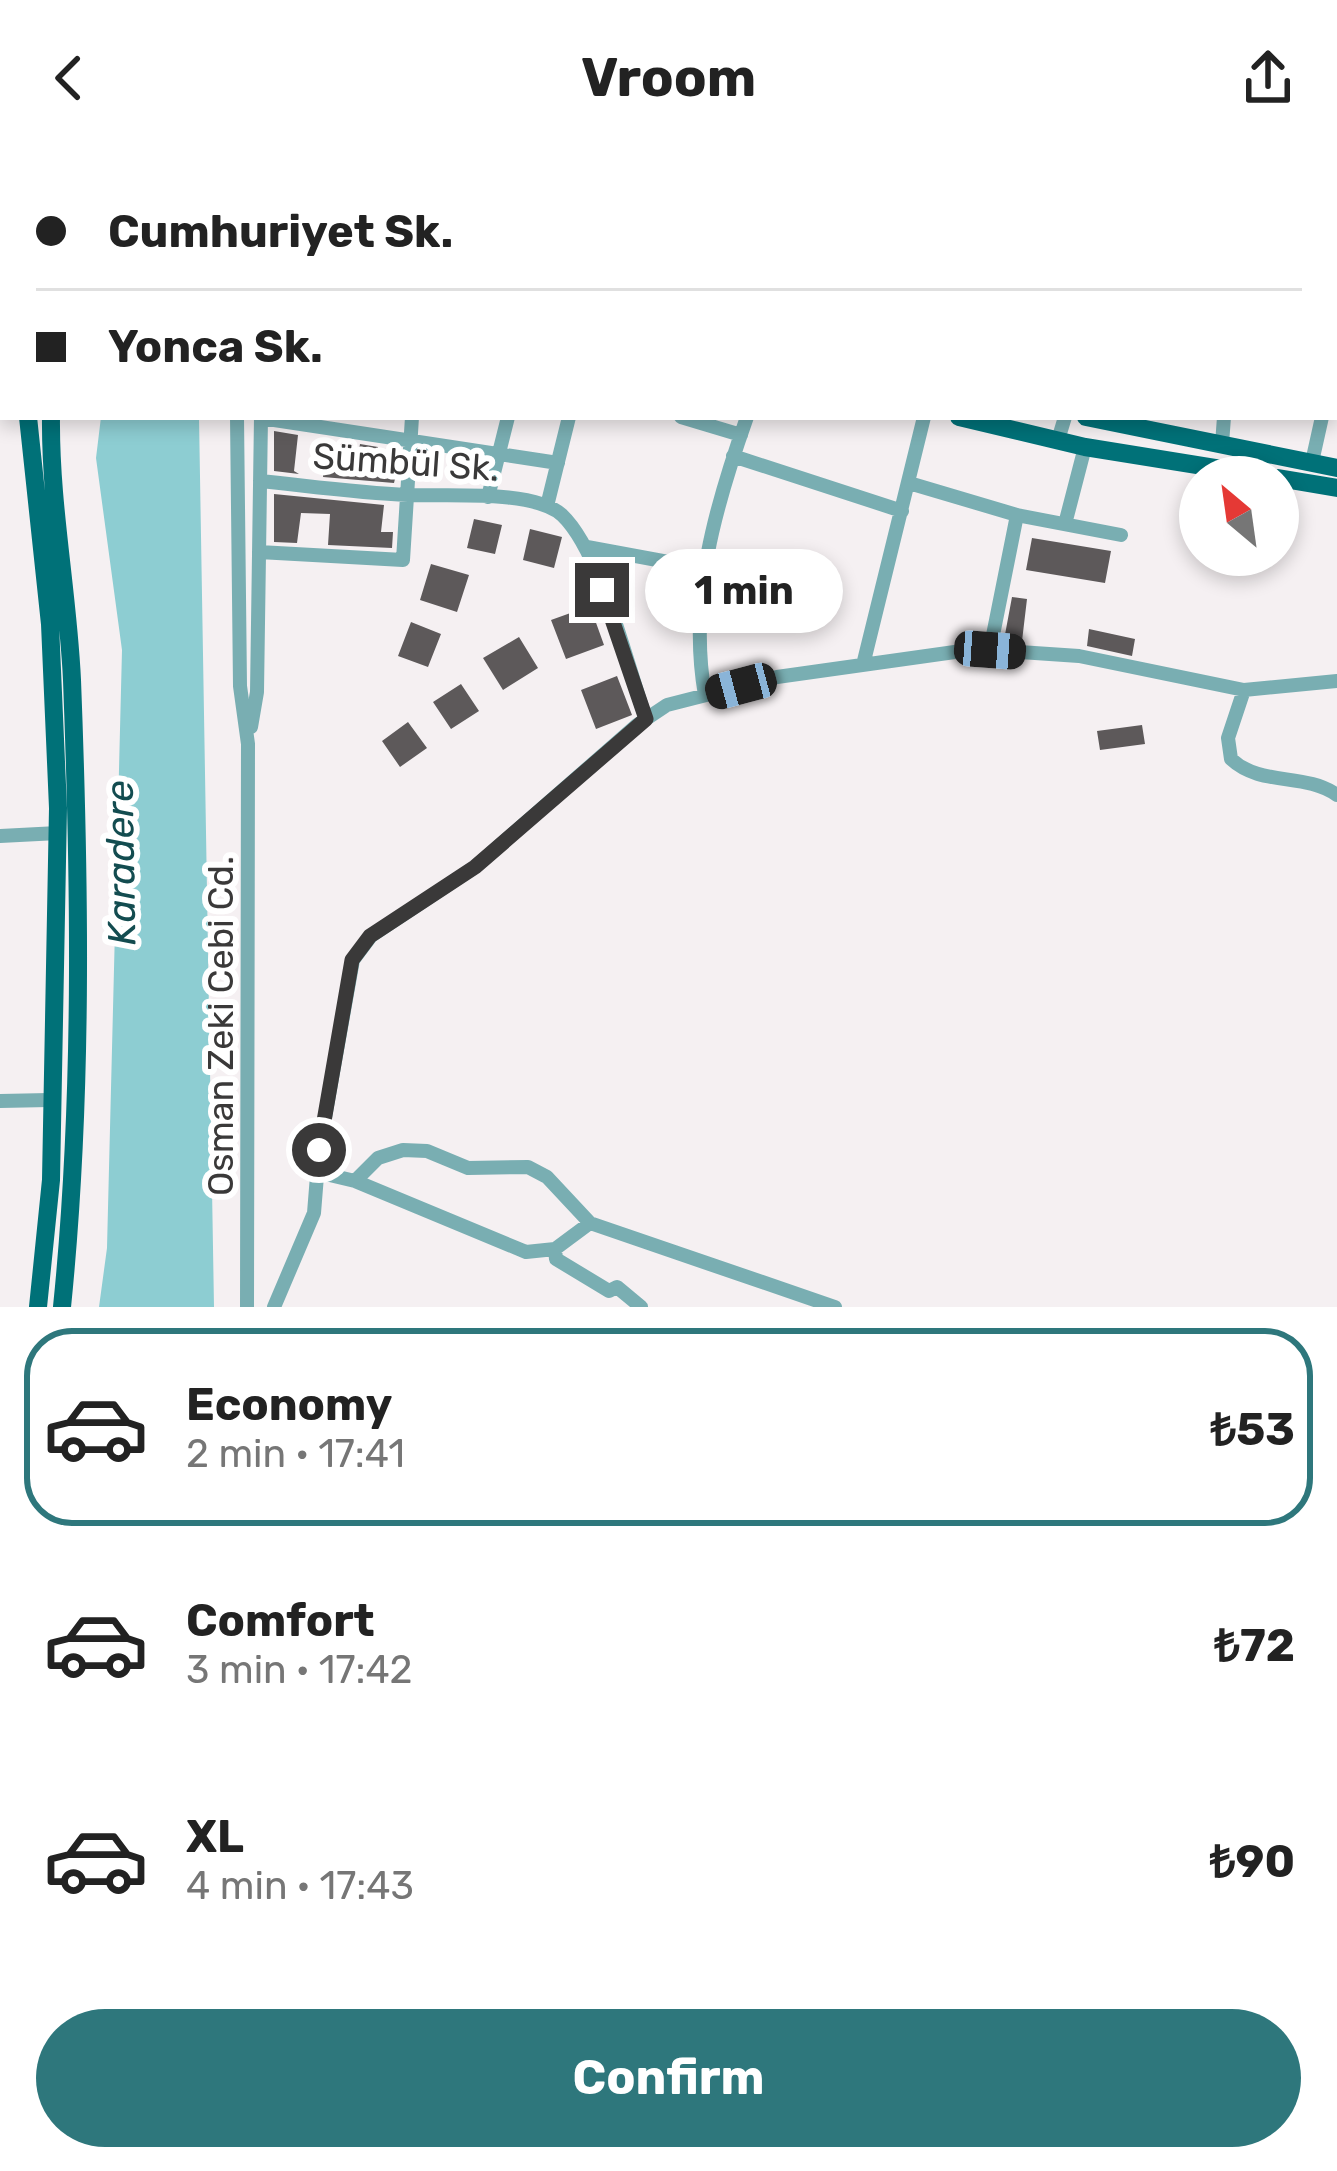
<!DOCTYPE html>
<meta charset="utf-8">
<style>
body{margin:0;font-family:Rubik,sans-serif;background:#f2f2f2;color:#222;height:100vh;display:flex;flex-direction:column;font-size:45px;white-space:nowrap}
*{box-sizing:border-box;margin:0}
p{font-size:39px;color:#767676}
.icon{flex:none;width:66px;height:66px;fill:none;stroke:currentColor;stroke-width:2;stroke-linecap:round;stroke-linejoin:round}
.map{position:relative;height:1151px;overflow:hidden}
.drawer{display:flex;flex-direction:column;background:#fff;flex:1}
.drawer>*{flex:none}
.top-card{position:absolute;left:0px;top:0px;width:1338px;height:264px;box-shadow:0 6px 18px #0003;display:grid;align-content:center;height:264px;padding:0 36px;background:#fff}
.needle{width:78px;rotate:331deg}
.buttons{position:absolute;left:1179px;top:300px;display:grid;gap:24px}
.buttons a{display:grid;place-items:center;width:120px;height:120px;border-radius:50%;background:#fff;box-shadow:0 6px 18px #0003;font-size:60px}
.end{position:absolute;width:54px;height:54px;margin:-27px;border:15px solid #3a3939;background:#fff;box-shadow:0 0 0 6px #fff}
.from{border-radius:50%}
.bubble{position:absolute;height:84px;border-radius:42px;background:#fff;box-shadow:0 6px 18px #0003;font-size:39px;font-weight:700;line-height:84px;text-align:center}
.car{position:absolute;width:36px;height:72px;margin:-36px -18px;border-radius:15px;box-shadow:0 0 9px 3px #0007;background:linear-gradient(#222 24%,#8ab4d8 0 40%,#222 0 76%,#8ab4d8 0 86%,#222 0)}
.top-card b{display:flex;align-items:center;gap:42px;height:114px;font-size:45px}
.top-card b+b{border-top:3px solid #e0e0e0}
.top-card i{width:30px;height:30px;background:#222}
ul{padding:21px 0 0;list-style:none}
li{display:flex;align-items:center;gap:36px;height:198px;margin:0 24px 18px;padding:0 12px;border:6px solid transparent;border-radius:48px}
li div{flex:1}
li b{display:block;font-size:45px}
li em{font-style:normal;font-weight:700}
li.active{border-color:#2e777c}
li>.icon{width:108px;height:108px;stroke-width:1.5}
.primary-button{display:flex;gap:24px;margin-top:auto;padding:24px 36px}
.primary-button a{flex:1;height:138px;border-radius:72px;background:#2e777c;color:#fff;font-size:48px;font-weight:700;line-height:138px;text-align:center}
header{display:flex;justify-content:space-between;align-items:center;height:156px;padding:0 36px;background:#fff;font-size:54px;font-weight:700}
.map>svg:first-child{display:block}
.water{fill:#8dcdd2}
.building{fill:#5d595a}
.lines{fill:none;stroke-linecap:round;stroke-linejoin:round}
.minor{stroke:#79aeb2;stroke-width:14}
.major{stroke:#007178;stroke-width:18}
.route{stroke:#3a3939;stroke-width:15}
.labels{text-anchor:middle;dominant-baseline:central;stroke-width:12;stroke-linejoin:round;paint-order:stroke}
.street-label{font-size:36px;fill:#3a3939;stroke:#fff}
.water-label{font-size:39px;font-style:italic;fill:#134c50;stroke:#fff}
</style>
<header><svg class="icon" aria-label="back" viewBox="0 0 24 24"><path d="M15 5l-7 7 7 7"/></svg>Vroom<svg class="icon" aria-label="share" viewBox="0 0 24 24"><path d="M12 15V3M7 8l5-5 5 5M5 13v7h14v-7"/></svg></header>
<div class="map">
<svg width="1337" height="1151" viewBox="0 0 1337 1151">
<rect width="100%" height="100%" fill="#f5f0f2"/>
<path class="water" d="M 101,261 L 199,261 L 214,1151 L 99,1151 L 107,1092 L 122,494 L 96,302 Z"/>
<path class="building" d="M 274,275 L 298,279 L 294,315 L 299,318 L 274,315 Z
M 360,288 L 378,291 L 375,309 L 398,310 L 394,327 L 323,321 L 325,302 L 357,305 Z
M 274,338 L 384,349 L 381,376 L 393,376 L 392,392 L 328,389 L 330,358 L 301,357 L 297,387 L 274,386 Z
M 474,363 L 502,369 L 495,398 L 467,392 Z
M 530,373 L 562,381 L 554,412 L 523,404 Z
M 1032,382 L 1111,395 L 1105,427 L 1026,414 Z
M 431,408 L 469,419 L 457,456 L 420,444 Z
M 1012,441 L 1027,443 L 1022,485 L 1004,484 Z
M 590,450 L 604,489 L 566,503 L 551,464 Z
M 411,466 L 441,478 L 428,511 L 398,500 Z
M 1089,473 L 1135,483 L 1132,500 L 1087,490 Z
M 519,481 L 538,512 L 503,534 L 483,502 Z
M 617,520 L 632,559 L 596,573 L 581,534 Z
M 461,528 L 479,555 L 451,573 L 433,546 Z
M 408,566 L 427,592 L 400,611 L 382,585 Z
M 1142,569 L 1145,588 L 1100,594 L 1097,575 Z"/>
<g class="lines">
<path class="minor" d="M 266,0 L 267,3
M 593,0 L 605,3
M 630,3 L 630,0
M 751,3 L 752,0
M 889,3 L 890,0
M 1155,3 L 1156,0
M 1319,3 L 1321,0
M 1335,204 L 1337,195
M 237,261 L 240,530 L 248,588 L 247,1151
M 681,261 L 741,279
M 261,262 L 558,307
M 1058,284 L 1065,261
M 1222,288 L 1224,261
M 733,300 L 902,355
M 1312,306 L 1322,261
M 260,325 C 309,330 358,337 408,339 C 446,341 533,333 562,359 C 601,396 627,509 646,563
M 909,327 L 1017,359 L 990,494
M 488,341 L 508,261
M 547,350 L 569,261
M 1017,359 L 1121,379
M 1065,368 L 1085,291
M 587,391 L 706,413
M 259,396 L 403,404 L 412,261
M 863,509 L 924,261
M 1244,534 L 1228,582 L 1231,603 C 1261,631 1304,616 1337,639
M 705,539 C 688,444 715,351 747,261
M 251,571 L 257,536 L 261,261
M 0,680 L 58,677
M 0,945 L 49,944
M 317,1016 L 355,1025 L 526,1096 L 555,1093 L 590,1067 L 835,1151
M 355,1025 L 378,1002 L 403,994 L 427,995 L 468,1012 L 528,1011 L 547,1021 L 590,1067
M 555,1093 L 556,1103 L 609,1135 L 617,1131 L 641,1151
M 274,1151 L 314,1057 L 319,995 L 353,804 L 371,780 L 475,711 L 637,569 L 667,549 L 777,521 L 976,493 L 1079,500 L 1244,534 L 1337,525"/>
<path class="major" d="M 22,0 L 23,3
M 79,0 L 89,3
M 149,0 L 158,3
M 0,11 L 3,19
M 28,261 L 50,468 L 58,652 L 51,1024 L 38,1151
M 51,261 C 50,349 68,436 72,524 C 80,732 83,944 62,1151
M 959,261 L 1085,291 L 1272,321
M 1086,261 L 1337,312
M 1278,322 L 1337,332"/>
</g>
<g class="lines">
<path class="route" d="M 319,994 L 352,804 L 370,780 L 475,711 L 646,563 L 602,434"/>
</g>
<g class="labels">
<g class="street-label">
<text transform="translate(406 306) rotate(4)">Sümbül Sk.</text>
<text transform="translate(220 870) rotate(-90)">Osman Zeki Cebi Cd.</text>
</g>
<g class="water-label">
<text transform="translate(121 707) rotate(-91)">Karadere</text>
</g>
</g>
</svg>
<div class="buttons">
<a><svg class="needle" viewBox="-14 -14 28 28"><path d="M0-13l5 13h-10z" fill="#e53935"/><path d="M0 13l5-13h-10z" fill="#767676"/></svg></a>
</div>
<i class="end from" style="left:319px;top:994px"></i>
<i class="end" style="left:602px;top:434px"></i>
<div class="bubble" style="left:645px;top:393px;width:198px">1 min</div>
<i class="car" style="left:990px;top:494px;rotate:94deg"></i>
<i class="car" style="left:741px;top:530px;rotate:255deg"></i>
<div class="top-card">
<b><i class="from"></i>Cumhuriyet Sk.</b>
<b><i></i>Yonca Sk.</b>
</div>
</div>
<section class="drawer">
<ul>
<li class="active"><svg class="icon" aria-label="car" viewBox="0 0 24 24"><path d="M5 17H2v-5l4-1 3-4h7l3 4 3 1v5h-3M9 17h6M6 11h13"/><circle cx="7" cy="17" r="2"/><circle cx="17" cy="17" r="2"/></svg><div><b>Economy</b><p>2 min · 17:41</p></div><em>₺53</em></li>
<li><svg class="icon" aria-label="car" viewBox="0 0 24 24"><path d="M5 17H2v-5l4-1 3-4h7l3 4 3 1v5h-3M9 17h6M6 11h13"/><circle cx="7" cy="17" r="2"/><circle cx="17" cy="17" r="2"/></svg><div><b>Comfort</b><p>3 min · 17:42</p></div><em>₺72</em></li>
<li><svg class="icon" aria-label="car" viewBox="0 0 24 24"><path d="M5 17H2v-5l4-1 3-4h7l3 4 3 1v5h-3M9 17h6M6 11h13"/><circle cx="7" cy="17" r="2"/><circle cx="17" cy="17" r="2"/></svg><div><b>XL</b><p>4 min · 17:43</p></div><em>₺90</em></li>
</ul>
<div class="primary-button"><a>Confirm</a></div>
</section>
